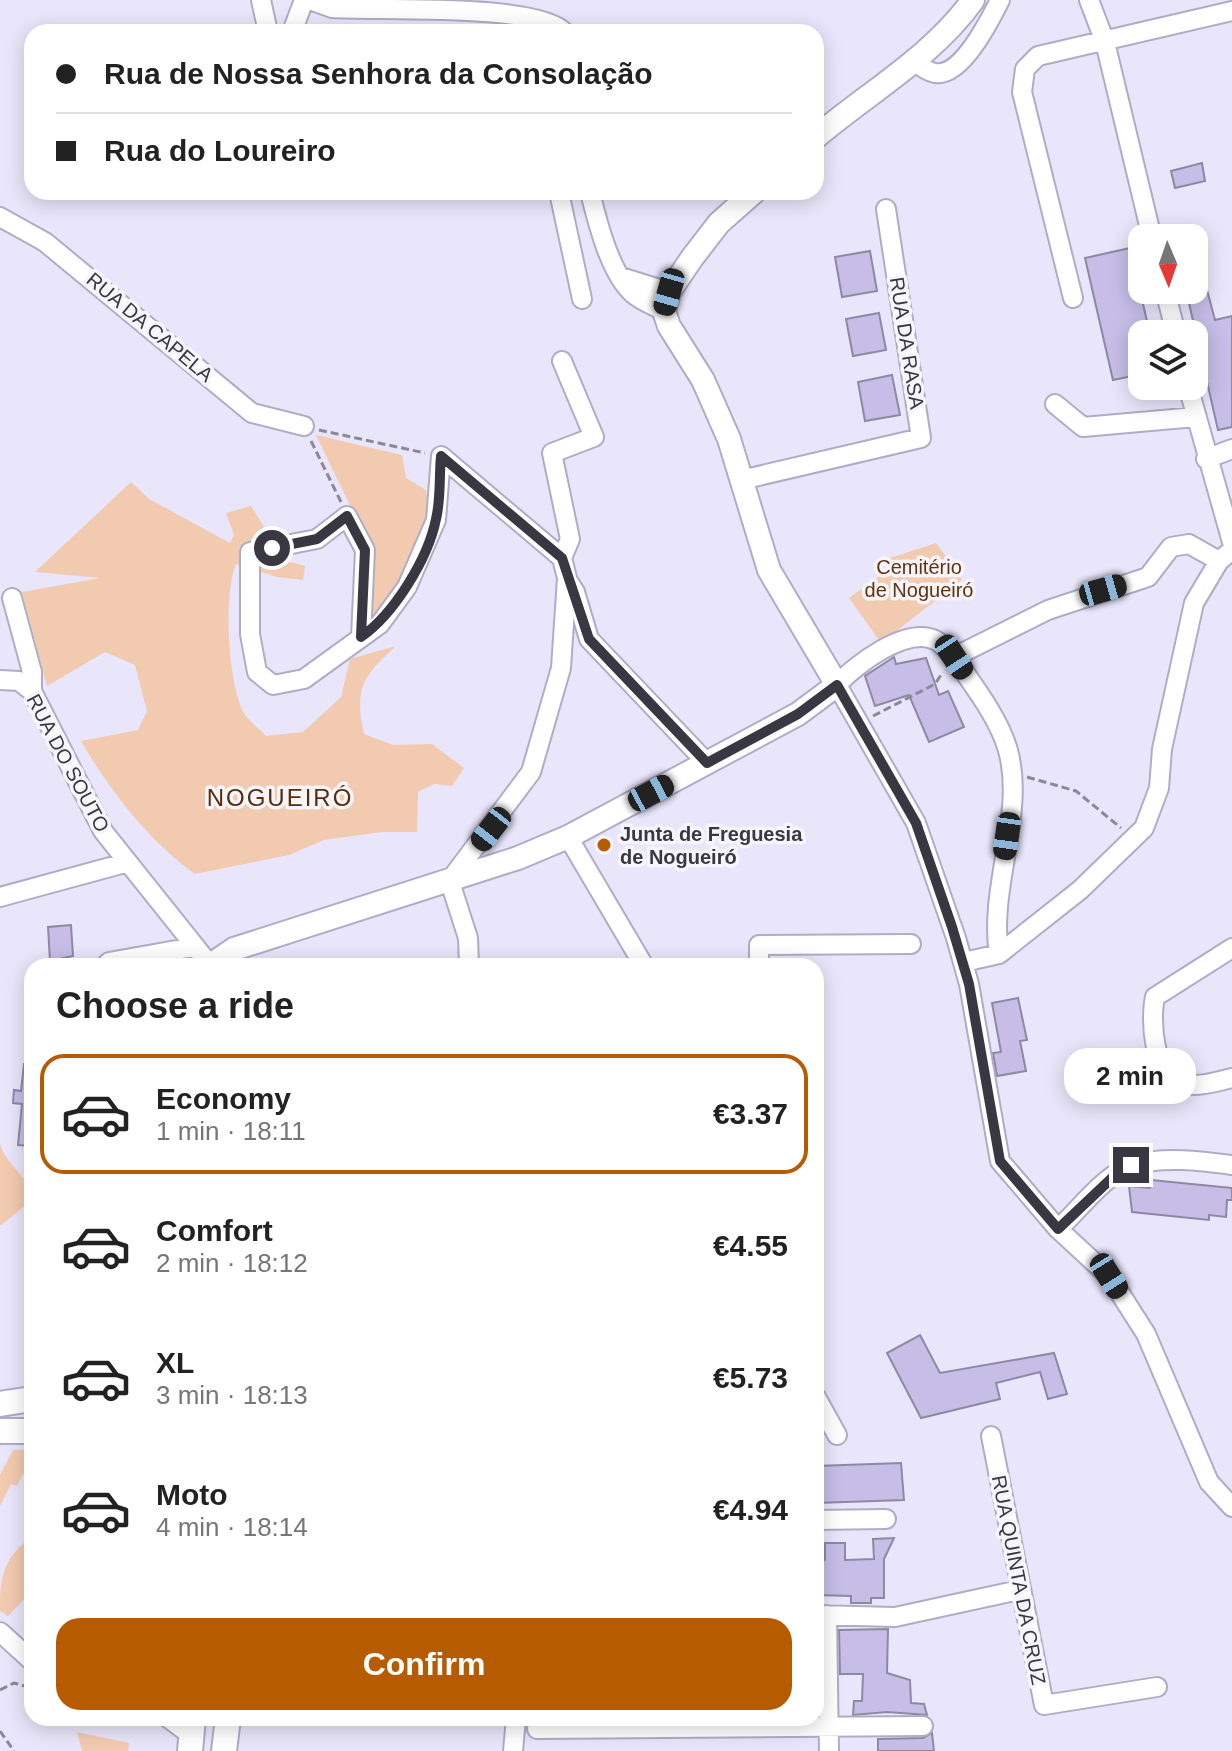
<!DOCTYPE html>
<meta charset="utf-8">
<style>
body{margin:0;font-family:Arial,sans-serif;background:#f2f2f2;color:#222;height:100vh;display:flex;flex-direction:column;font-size:30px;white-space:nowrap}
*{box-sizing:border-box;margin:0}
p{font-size:26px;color:#767676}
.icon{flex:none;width:44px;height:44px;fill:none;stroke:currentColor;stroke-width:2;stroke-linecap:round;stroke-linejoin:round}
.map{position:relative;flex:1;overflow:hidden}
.panel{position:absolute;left:24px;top:958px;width:800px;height:768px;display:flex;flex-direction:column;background:#fff;border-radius:24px;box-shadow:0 4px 20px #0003}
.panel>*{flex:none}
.top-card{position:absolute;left:24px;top:24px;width:800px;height:176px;border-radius:24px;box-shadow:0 4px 20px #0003;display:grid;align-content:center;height:176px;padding:0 32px;background:#fff}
.needle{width:52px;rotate:178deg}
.controls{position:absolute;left:1128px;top:224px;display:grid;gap:16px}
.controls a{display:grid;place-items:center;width:80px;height:80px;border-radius:16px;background:#fff;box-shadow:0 4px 20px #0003;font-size:40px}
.end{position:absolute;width:36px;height:36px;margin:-18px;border:10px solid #393741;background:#fff;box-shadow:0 0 0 4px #fff}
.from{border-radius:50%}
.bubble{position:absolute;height:56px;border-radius:24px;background:#fff;box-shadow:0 4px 20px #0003;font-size:26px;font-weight:700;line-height:56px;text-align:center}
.car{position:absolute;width:24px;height:48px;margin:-24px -12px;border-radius:10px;box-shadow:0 0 6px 2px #0007;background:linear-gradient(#222 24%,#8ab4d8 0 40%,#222 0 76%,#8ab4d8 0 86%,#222 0)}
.top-card b{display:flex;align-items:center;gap:28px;height:76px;font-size:30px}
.top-card b+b{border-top:2px solid #e0e0e0}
.top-card i{width:20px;height:20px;background:#222}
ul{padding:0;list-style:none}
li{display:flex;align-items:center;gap:24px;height:120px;margin:0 16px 12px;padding:0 16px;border:4px solid transparent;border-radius:24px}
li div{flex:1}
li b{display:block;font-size:30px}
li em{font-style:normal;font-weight:700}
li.current{border-color:#b75b00}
li>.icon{width:72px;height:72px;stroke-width:1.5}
h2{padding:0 32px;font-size:36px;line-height:96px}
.action{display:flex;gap:16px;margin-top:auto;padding:16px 32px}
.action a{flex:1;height:92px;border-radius:24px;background:#b75b00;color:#fff;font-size:32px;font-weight:700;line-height:92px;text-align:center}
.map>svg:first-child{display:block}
.green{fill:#f2cab0}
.building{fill:#c6bee7;stroke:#8d89a2;stroke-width:2}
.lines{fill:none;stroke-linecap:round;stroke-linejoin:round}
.minor-casing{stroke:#b1acc6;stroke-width:22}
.tertiary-casing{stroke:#b1acc6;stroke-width:26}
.secondary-casing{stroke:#b1acc6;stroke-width:28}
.path{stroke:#8b8998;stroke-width:3;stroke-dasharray:8 4;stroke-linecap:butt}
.minor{stroke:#fff;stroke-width:18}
.tertiary{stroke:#fff;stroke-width:22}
.secondary{stroke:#fff;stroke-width:24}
.route{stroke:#393741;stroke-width:10}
.poi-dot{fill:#b75b00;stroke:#f6f5fb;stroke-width:3}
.labels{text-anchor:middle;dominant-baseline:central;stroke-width:7;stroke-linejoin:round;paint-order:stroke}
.street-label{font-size:20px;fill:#393741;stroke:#f6f5fb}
.park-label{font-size:20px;fill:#633208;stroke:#f6f5fb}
.poi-label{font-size:20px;font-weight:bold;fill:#393741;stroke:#f6f5fb;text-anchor:start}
.quarter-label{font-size:24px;letter-spacing:2px;fill:#592d08;stroke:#f6f5fb}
</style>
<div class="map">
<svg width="1232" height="1751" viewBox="0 0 1232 1751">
<rect width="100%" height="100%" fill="#e9e6fb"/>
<path class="green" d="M 316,435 L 402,455 L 406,478 L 426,490 C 434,535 401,585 376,619 L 369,604 L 355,516 Z
M 131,482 L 149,499 L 230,543 L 234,535 L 226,513 L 251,506 L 263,525 L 272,557 L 305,566 L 303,580 L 277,577 L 236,564 C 223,593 228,685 244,713 C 249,722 260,729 266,736 L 303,732 L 341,697 L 350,659 L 396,646 C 363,676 354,688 364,734 L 393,745 L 432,744 L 464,768 L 452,786 L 434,784 L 418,792 L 417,832 L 382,832 L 324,840 L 289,855 L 195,874 C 148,840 110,791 81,741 L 138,730 L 147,711 L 135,665 L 105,652 L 47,686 L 22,592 L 100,578 L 35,572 Z
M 936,543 L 962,580 L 881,643 L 849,598 L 892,567 L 887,559 Z
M 0,1143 C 5,1165 32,1178 32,1200 L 0,1226 Z
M 32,1449 L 32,1469 L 27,1467 L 17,1486 L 11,1484 L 0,1506 L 0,1475 L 13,1450 Z
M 32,1536 L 32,1591 L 8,1616 L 0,1611 C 0,1576 3,1559 32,1536 Z
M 77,1732 L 129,1743 L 128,1751 L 82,1751 Z"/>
<path class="building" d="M 1202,163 L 1205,181 L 1175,188 L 1171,171 Z
M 1130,248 L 1150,334 L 1142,334 L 1142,374 L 1113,380 L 1085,258 Z
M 870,251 L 877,291 L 842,297 L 835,257 Z
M 1198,256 L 1215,320 L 1232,316 L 1232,427 L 1218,430 L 1186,290 L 1194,290 L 1194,257 Z
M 879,313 L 886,350 L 853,356 L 846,319 Z
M 892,375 L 900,415 L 865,421 L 858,382 Z
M 894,657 L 896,664 L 926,658 L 939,695 L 948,691 L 964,727 L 929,742 L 909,695 L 875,706 L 865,676 Z
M 71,925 L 73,956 L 50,961 L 48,927 Z
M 1018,998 L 1027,1040 L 1020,1041 L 1026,1071 L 997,1076 L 993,1053 L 1001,1052 L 992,1003 Z
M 24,1064 L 32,1065 L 32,1146 L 18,1145 L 22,1104 L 13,1103 L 14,1090 L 21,1091 Z
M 1151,1180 L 1232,1188 L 1232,1200 L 1227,1200 L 1226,1217 L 1209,1215 L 1209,1220 L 1132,1212 L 1129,1186 L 1150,1188 Z
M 920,1335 L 940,1373 L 1054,1353 L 1067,1394 L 1048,1399 L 1040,1372 L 996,1383 L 1000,1399 L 921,1418 L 887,1353 Z
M 901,1463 L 904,1500 L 816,1503 L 816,1466 Z
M 894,1538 L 884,1559 L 884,1598 L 871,1598 L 871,1603 L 851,1603 L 851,1596 L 816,1595 L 816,1573 L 825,1559 L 825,1543 L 845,1543 L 845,1560 L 874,1559 L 873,1539 Z
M 888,1629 L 887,1673 L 910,1680 L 911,1703 L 924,1704 L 927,1715 L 887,1712 L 853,1715 L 854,1701 L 862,1701 L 863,1674 L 840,1674 L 839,1630 Z
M 932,1733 L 934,1751 L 878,1751 L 878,1739 L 923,1738 Z"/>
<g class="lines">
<g class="minor-casing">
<path id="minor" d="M 261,0 L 268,32
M 310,0 L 332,8 C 377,11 537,3 564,32
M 1089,0 L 1105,42 L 1152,238
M 292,32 L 304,0
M 913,60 C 920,65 927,72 935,73 C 961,78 990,20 1000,0
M 559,192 L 582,299
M 590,192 C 597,221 611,278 636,296 C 644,302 655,306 664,311
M 0,217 L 45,242 L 252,413 L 304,426
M 621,277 L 669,292
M 1165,290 L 1176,334
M 1073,298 L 1022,92 L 1025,69 L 1038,56 L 1232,11
M 562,361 L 594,437 L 552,453 L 570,539 L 562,558
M 1188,386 L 1232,542
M 1055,404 L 1083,427 L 1196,417
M 1206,459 L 1232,449
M 741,480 L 921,438 L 886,209
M 1219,561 L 1189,544 L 1171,547 L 1148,577 L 1048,610 L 954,657 C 949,652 942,643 935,640 C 906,626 855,665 837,685 L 916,823 L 956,938 L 969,984 L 1000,1161 L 1058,1229 L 1109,1276 L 1146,1334 L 1209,1482 L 1232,1507
M 568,581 L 575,592 L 589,639 L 707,763
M 12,598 L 32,672 L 32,691
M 361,637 L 365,550 L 347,516 L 317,539 L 250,552 L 250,634 L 257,672 L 273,685 L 304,679 L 380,624 L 407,587 L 436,520 L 441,456 L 562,558 L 567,578 L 561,668 L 531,772 L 451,879
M 954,657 C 972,684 997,715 1007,747 C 1027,811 988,887 999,954
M 0,680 L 19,681 L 32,691 L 103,831 L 210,965
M 568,837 L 644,966
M 449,879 L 468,938 L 469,966
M 0,897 L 125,863
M 1232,948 L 1155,997 C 1150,1020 1153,1075 1181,1083 C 1198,1088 1215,1082 1232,1078
M 964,962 L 999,954 L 1080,890 L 1144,828 L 1159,788 L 1162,749 L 1194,603 L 1219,561 L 1232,550
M 105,966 L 109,962 L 193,947
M 759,966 L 759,945 L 911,944
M 1058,1229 C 1080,1209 1105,1174 1133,1165 C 1163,1156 1202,1161 1232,1165
M 816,1397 L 837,1435
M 991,1436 L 1044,1705 L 1157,1687
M 816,1520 L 886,1519
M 816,1615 L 895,1617 L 1019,1590
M 827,1615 L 829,1751
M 0,1632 L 32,1661
M 168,1718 L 191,1735
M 537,1729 L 923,1726
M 513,1751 L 516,1718"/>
</g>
<g class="tertiary-casing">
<path id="tertiary" d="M 816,137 C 868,93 933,56 973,0
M 209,966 L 234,949 L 518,858 L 568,837 L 798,714 L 837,685 L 769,570 L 729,439 L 703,380 L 669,326 L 664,311 L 669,292 L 692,258 L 719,223 L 754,192"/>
</g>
<g class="secondary-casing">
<path id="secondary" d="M 0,1404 L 32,1399
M 0,1431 L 32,1431
M 190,1751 L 193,1718
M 224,1751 L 228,1718"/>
</g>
<path class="path" d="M 319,430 L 425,453
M 311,441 L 341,502
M 873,716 L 935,684 L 943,672
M 1027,777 L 1076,791 L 1121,828
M 0,1690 L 14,1683 L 32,1688
M 0,1731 L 14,1751"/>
<use href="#minor" class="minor"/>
<use href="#tertiary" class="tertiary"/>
<use href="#secondary" class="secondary"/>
</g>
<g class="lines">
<path class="route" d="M 272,548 L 317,539 L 347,516 L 365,550 L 361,637 C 394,614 428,559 436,519 C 441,499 439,476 441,456 L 562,558 L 589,639 L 707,763 L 798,714 L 837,685 L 916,823 L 952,927 L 969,984 L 1000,1161 L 1058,1229 L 1113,1177 L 1131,1165"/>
</g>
<circle class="poi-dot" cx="604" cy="845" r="8"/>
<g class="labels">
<g class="street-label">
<text transform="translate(150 327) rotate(40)">RUA DA CAPELA</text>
<text transform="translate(907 343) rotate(81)">RUA DA RASA</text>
<text transform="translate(68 763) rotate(62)">RUA DO SOUTO</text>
<text transform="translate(1019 1580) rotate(79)">RUA QUINTA DA CRUZ</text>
</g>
<g class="park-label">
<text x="919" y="567">Cemitério<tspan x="919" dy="23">de Nogueiró</tspan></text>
</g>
<g class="poi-label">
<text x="620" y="834">Junta de Freguesia<tspan x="620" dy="23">de Nogueiró</tspan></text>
</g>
<g class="quarter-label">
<text x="280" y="797">NOGUEIRÓ</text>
</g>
</g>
</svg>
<div class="controls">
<a><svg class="needle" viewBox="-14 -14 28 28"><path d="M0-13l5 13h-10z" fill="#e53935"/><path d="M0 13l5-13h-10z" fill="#767676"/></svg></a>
<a><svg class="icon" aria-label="layers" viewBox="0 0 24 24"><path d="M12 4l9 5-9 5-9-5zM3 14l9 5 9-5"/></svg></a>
</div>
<i class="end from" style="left:272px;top:548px"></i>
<i class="end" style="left:1131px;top:1165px"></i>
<div class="bubble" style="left:1064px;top:1048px;width:132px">2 min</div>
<i class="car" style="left:669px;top:292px;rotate:196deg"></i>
<i class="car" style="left:1103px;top:590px;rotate:74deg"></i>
<i class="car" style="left:954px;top:657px;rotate:147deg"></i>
<i class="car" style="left:651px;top:793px;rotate:62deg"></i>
<i class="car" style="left:491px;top:829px;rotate:218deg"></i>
<i class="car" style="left:1007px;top:836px;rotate:188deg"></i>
<i class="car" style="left:1109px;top:1276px;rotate:148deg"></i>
<div class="top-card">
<b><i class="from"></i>Rua de Nossa Senhora da Consolação</b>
<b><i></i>Rua do Loureiro</b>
</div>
<section class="panel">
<h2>Choose a ride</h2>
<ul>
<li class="current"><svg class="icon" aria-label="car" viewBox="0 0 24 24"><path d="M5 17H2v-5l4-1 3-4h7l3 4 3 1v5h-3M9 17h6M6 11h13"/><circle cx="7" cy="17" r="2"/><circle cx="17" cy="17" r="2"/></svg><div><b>Economy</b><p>1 min · 18:11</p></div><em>€3.37</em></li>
<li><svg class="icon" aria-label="car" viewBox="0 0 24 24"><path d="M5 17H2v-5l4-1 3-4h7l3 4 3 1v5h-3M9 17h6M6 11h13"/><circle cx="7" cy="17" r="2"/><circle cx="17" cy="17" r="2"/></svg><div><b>Comfort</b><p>2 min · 18:12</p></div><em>€4.55</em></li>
<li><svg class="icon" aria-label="car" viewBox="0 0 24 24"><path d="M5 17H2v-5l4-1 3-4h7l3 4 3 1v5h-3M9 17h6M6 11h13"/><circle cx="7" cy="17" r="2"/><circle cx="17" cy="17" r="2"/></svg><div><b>XL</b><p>3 min · 18:13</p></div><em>€5.73</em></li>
<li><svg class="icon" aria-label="car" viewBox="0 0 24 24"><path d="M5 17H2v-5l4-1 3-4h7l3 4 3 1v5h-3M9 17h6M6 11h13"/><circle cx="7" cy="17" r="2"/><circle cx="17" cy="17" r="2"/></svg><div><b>Moto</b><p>4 min · 18:14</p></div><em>€4.94</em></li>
</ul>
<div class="action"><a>Confirm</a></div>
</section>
</div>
